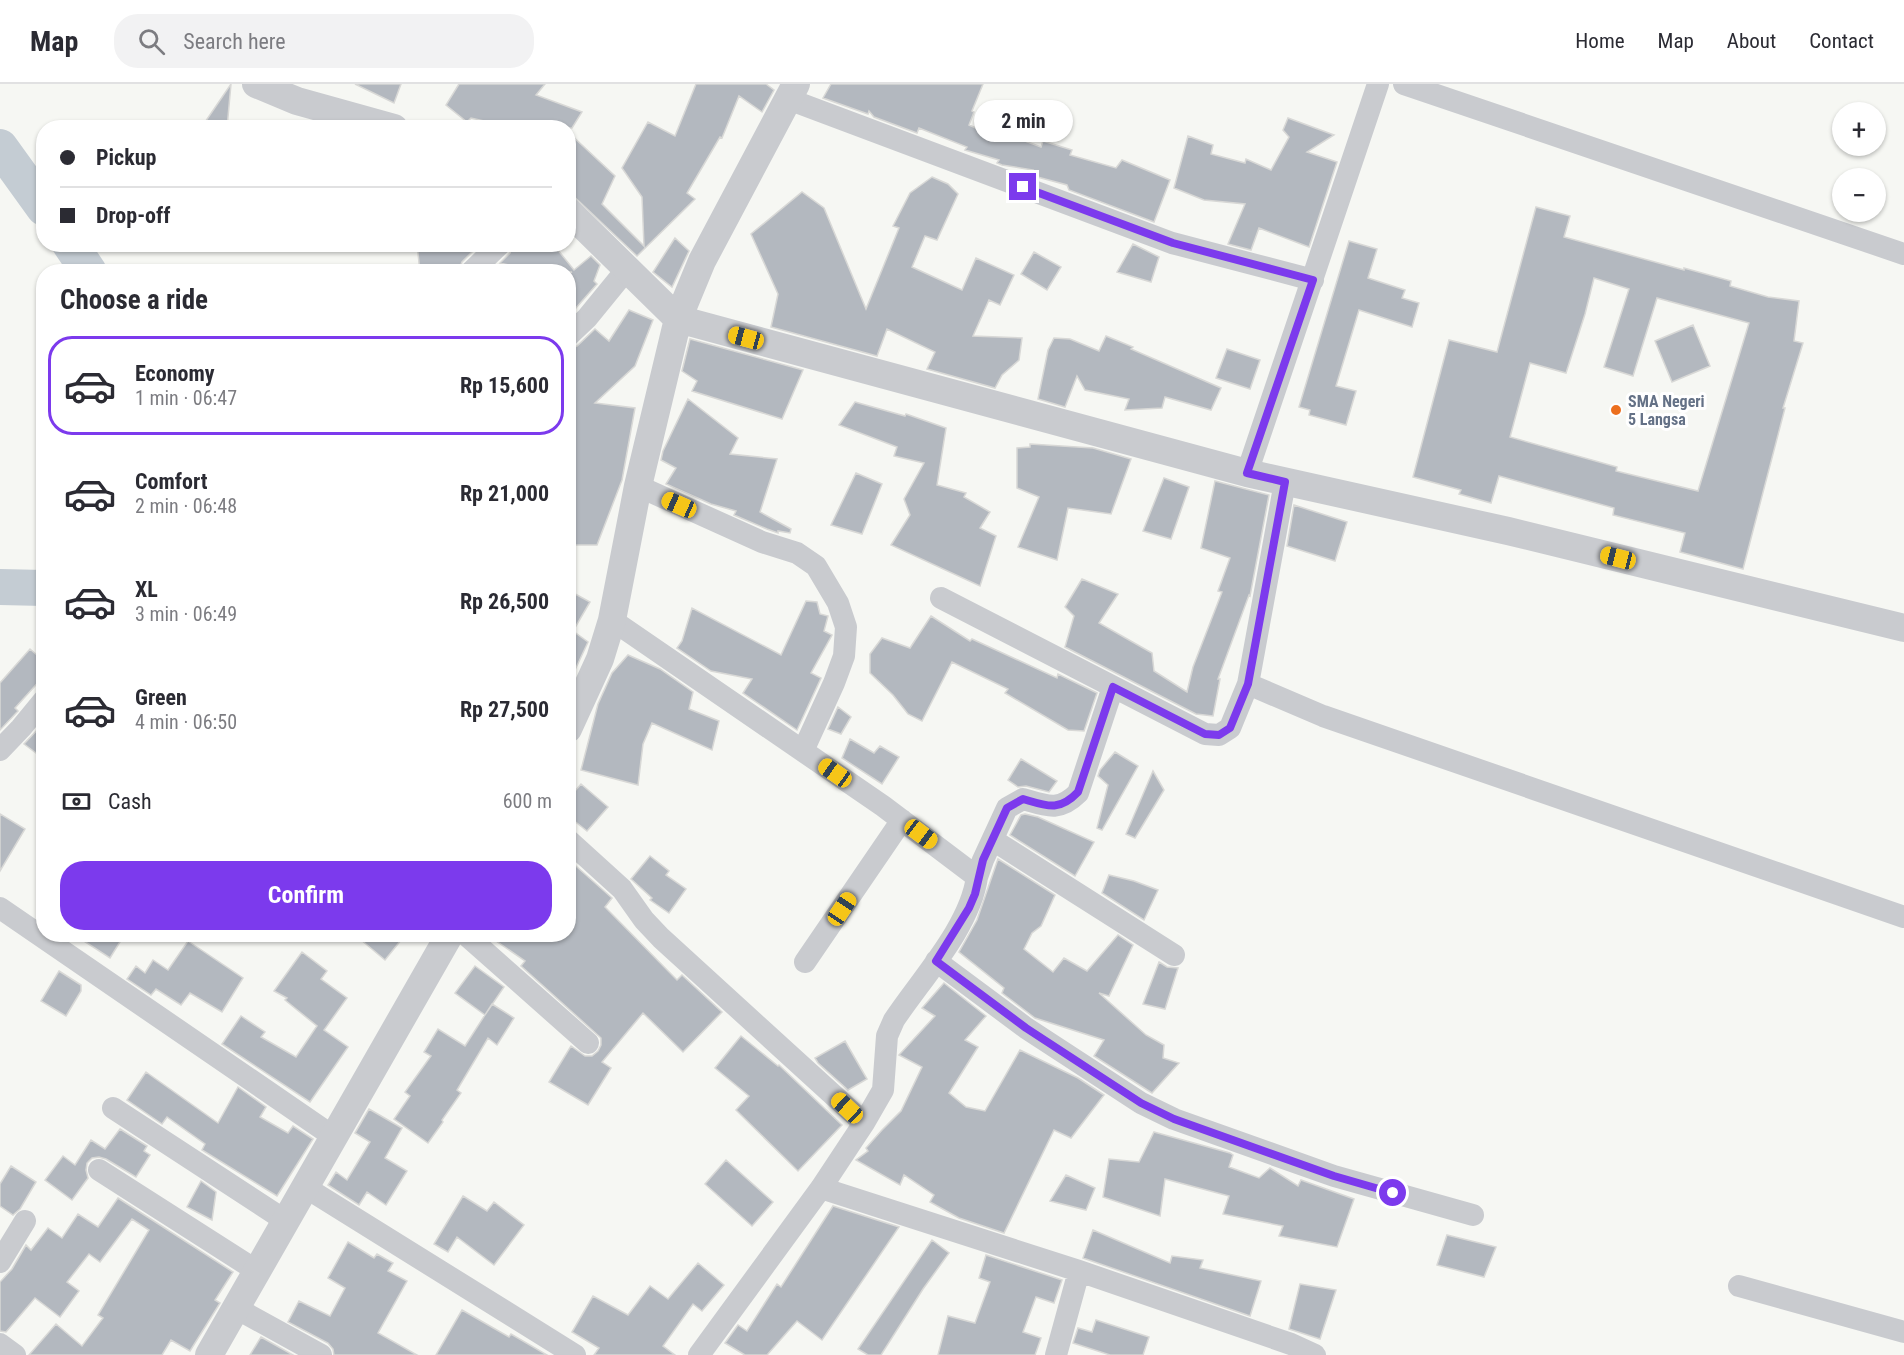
<!DOCTYPE html>
<meta charset="utf-8">
<style>
body{margin:0;font-family:"Roboto Condensed",sans-serif;background:#f2f2f3;color:#2b2b33;height:100vh;display:flex;flex-direction:column;font-size:22px;white-space:nowrap}
*{box-sizing:border-box;margin:0}
p{font-size:20px;color:#7c7c81}
.icon{flex:none;width:33px;height:33px;fill:none;stroke:currentColor;stroke-width:2;stroke-linecap:round;stroke-linejoin:round}
.map{position:relative;flex:1;overflow:hidden}
.details{position:absolute;left:36px;top:180px;width:540px;height:678px;display:flex;flex-direction:column;background:#fff;border-radius:24px;box-shadow:0 2px 4px #0004}
.details>*{flex:none}
.guide{position:absolute;left:36px;top:36px;width:540px;height:132px;border-radius:24px;box-shadow:0 2px 4px #0004;display:grid;align-content:center;height:132px;padding:0 24px;background:#fff}
.fabs{position:absolute;left:1832px;top:18px;display:grid;gap:12px}
.fabs a{display:grid;place-items:center;width:54px;height:54px;border-radius:50%;background:#fff;box-shadow:0 2px 4px #0004;font-size:30px}
.end{position:absolute;width:27px;height:27px;margin:-14px;border:8px solid #7c3aed;background:#fff;box-shadow:0 0 0 3px #fff}
.from{border-radius:50%}
.bubble{position:absolute;height:42px;border-radius:21px;background:#fff;box-shadow:0 2px 4px #0004;font-size:20px;font-weight:700;line-height:42px;text-align:center}
.car{position:absolute;width:18px;height:36px;margin:-18px -9px;border-radius:8px;box-shadow:0 0 4px 2px #0007;background:linear-gradient(#f5c518 24%,#345 0 40%,#f5c518 0 76%,#345 0 86%,#f5c518 0)}
.guide b{display:flex;align-items:center;gap:21px;height:57px;font-size:22px}
.guide b+b{border-top:2px solid #e1e1e2}
.guide i{width:15px;height:15px;background:#2b2b33}
ul{padding:0;list-style:none}
li{display:flex;align-items:center;gap:18px;height:99px;margin:0 12px 9px;padding:0 12px;border:3px solid transparent;border-radius:24px}
li div{flex:1}
li b{display:block;font-size:22px}
li em{font-style:normal;font-weight:700}
li.on{border-color:#7c3aed}
li>.icon{width:54px;height:54px;stroke-width:1.5}
h2{padding:0 24px;font-size:27px;line-height:72px}
.pay{display:flex;align-items:center;gap:15px;height:66px;padding:0 24px;font-size:22px}
.pay p{margin-inline-start:auto}
.button{display:flex;gap:12px;margin-top:auto;padding:12px 24px}
.button a{flex:1;height:69px;border-radius:24px;background:#7c3aed;color:#fff;font-size:24px;font-weight:700;line-height:69px;text-align:center}
header{display:flex;align-items:center;gap:36px;box-sizing:border-box;height:84px;padding:0 30px;background:#fff;border-bottom:2px solid #e1e1e2}
header strong{font-size:28px}
nav{display:flex;gap:33px;margin-inline-start:auto;font-size:21px}
.search{width:420px;height:54px;background:#f2f2f3;display:flex;align-items:center;gap:15px;box-sizing:border-box;padding:0 21px;border-radius:24px;color:#7c7c81;font-size:22px}
.map>svg:first-child{display:block}
.lines{fill:none;stroke-linecap:round;stroke-linejoin:round}
.river{stroke:#c4ccd3;stroke-width:36}
.building{fill:#b3b8bf;stroke:#d8d8d6;stroke-width:1.5;fill-rule:evenodd}
.minor{stroke:#c9cbcf;stroke-width:22}
.tertiary{stroke:#c9cbcf;stroke-width:28}
.route{stroke:#7c3aed;stroke-width:8}
.poi-dot{fill:#ec6f1e;stroke:#fff;stroke-width:2}
.labels{text-anchor:middle;dominant-baseline:central;stroke-width:6;stroke-linejoin:round;paint-order:stroke}
.poi-label{font-size:16px;font-weight:bold;fill:#647186;stroke:#fff;text-anchor:start}
</style>
<header>
<strong>Map</strong>
<div class="search"><svg class="icon" aria-label="search" viewBox="0 0 24 24"><circle cx="10" cy="10" r="6"/><path d="M15 15l6 6"/></svg>Search here</div>
<nav><a>Home</a><a>Map</a><a>About</a><a>Contact</a></nav>
</header>
<div class="map">
<svg width="1904" height="1271" viewBox="0 0 1904 1271">
<rect width="100%" height="100%" fill="#f6f7f3"/>
<g class="lines">
<path class="river" d="M 0,63 L 44,124
M 70,160 L 89,188
M 0,503 L 44,504"/>
</g>
<path class="building" d="M 231,0 L 227,44 L 201,44 Z
M 355,0 L 401,0 L 394,19 Z
M 459,0 L 545,0 L 536,11 L 582,28 L 572,44 L 515,44 L 471,34 L 467,38 L 446,21 Z
M 696,0 L 766,0 L 774,6 L 762,28 L 739,12 L 722,54 L 720,53 L 687,109 L 695,115 L 637,172 L 568,107 L 568,48 L 615,92 L 602,120 L 644,162 L 642,113 L 622,84 L 648,38 L 675,52 Z
M 831,0 L 983,0 L 972,27 L 974,28 L 969,41 L 1007,57 L 1009,51 L 1041,63 L 1043,57 L 1072,66 L 1070,71 L 1116,84 L 1122,76 L 1170,96 L 1154,138 L 1069,106 L 1067,101 L 1030,91 L 1033,86 L 1002,81 L 997,79 L 999,76 L 965,66 L 967,63 L 919,44 L 917,49 L 874,33 L 869,27 L 868,30 L 823,14 Z
M 1288,34 L 1334,51 L 1307,68 L 1337,78 L 1309,163 L 1259,144 L 1251,166 L 1228,160 L 1245,120 L 1204,116 L 1174,104 L 1188,52 L 1213,61 L 1211,70 L 1245,79 L 1246,75 L 1271,86 L 1289,53 L 1283,46 Z
M 932,93 L 948,100 L 958,110 L 937,156 L 925,152 L 912,183 L 962,206 L 976,174 L 1014,191 L 1000,221 L 989,216 L 973,252 L 1022,254 L 1019,276 L 1002,291 L 995,304 L 927,285 L 935,268 L 887,245 L 877,272 L 771,243 L 778,210 L 751,150 L 802,108 L 824,124 L 866,225 L 899,144 L 893,142 L 910,109 Z
M 1536,123 L 1570,132 L 1564,153 L 1684,186 L 1684,184 L 1731,197 L 1730,202 L 1768,213 L 1799,217 L 1794,257 L 1803,259 L 1783,324 L 1785,324 L 1743,485 L 1680,468 L 1685,449 L 1613,431 L 1614,424 L 1499,392 L 1491,419 L 1459,410 L 1461,406 L 1413,393 L 1449,256 L 1497,268 ZM 1594,194 L 1629,205 L 1604,283 L 1633,292 L 1657,214 L 1749,239 L 1698,407 L 1616,387 L 1617,383 L 1510,353 L 1530,279 L 1566,289 L 1585,230 Z
M 675,154 L 689,167 L 672,203 L 653,188 Z
M 1349,157 L 1377,165 L 1368,194 L 1405,206 L 1402,214 L 1419,219 L 1412,243 L 1359,226 L 1336,302 L 1356,307 L 1346,341 L 1309,331 L 1310,326 L 1299,323 Z
M 417,160 L 480,160 L 462,178 L 458,188 L 420,188 Z
M 513,160 L 553,160 L 574,186 L 591,172 L 600,181 L 594,197 L 597,200 L 568,233 L 568,190 L 572,188 L 513,188 L 517,183 L 500,179 L 510,169 Z
M 1133,160 L 1159,173 L 1151,198 L 1117,188 Z
M 1034,168 L 1061,183 L 1047,206 L 1021,190 Z
M 629,226 L 653,236 L 635,282 L 595,319 L 635,324 L 622,396 L 597,461 L 568,461 L 568,434 L 573,420 L 568,415 L 568,265 L 577,262 L 595,245 L 609,257 Z
M 1693,241 L 1710,282 L 1672,298 L 1655,257 Z
M 1106,252 L 1133,263 L 1131,265 L 1221,304 L 1211,326 L 1165,313 L 1162,324 L 1125,326 L 1129,315 L 1085,306 L 1077,292 L 1065,323 L 1038,315 L 1048,266 L 1054,254 L 1070,255 L 1099,267 Z
M 690,255 L 803,286 L 782,335 L 692,307 L 697,297 L 682,287 Z
M 1227,265 L 1260,276 L 1250,305 L 1216,294 Z
M 688,315 L 738,354 L 730,370 L 777,375 L 760,428 L 791,445 L 790,449 L 778,447 L 778,449 L 767,445 L 734,431 L 736,427 L 711,420 L 666,400 L 676,384 L 661,376 L 663,367 Z
M 855,318 L 905,332 L 906,330 L 946,344 L 937,401 L 966,409 L 964,413 L 990,428 L 980,444 L 996,452 L 980,502 L 891,461 L 910,431 L 904,415 L 924,379 L 894,372 L 897,363 L 839,341 Z
M 1030,360 L 1093,364 L 1131,375 L 1111,430 L 1068,424 L 1057,476 L 1018,463 L 1039,413 L 1017,404 L 1017,364 L 1030,363 Z
M 856,389 L 882,400 L 862,450 L 831,441 Z
M 1164,394 L 1189,403 L 1171,455 L 1143,447 Z
M 1215,397 L 1269,411 L 1250,512 L 1249,511 L 1218,595 L 1220,595 L 1213,632 L 1196,630 L 1065,563 L 1074,532 L 1065,523 L 1082,495 L 1118,510 L 1099,539 L 1152,569 L 1154,587 L 1187,608 L 1193,583 L 1222,508 L 1218,507 L 1230,474 L 1201,464 Z
M 1294,421 L 1347,438 L 1335,477 L 1287,462 Z
M 568,506 L 590,518 L 573,547 L 588,558 L 568,601 Z
M 806,517 L 817,518 L 820,530 L 828,532 L 824,547 L 832,551 L 811,589 L 821,594 L 797,646 L 743,609 L 752,595 L 711,587 L 677,564 L 682,557 L 692,524 L 781,571 Z
M 931,532 L 970,557 L 972,555 L 1057,594 L 1058,590 L 1097,609 L 1084,647 L 1068,646 L 1005,609 L 1008,605 L 952,578 L 922,637 L 908,630 L 893,611 L 870,589 L 870,570 L 882,554 L 910,564 Z
M 30,565 L 44,577 L 44,592 L 15,624 L 18,627 L 0,646 L 0,599 Z
M 628,571 L 660,585 L 693,608 L 689,625 L 719,637 L 712,666 L 652,639 L 643,660 L 638,701 L 581,686 L 598,620 L 612,589 Z
M 838,623 L 851,633 L 841,650 L 828,645 Z
M 39,644 L 44,648 L 44,675 L 24,660 Z
M 850,655 L 874,669 L 880,662 L 899,673 L 882,700 L 842,674 Z
M 1115,668 L 1138,682 L 1102,746 L 1097,744 L 1108,701 L 1098,692 L 1100,686 Z
M 1021,675 L 1057,697 L 1049,708 L 1026,702 L 1018,703 L 1008,696 Z
M 1153,687 L 1164,706 L 1135,754 L 1126,750 Z
M 581,700 L 608,723 L 587,747 L 568,732 L 568,715 Z
M 0,730 L 25,745 L 0,787 Z
M 1025,730 L 1038,733 L 1094,758 L 1075,792 L 1010,751 L 1021,731 Z
M 650,772 L 669,787 L 666,791 L 686,805 L 669,829 L 650,816 L 652,814 L 631,795 Z
M 568,775 L 612,814 L 605,823 L 677,896 L 682,891 L 722,928 L 683,968 L 643,929 L 602,978 L 611,984 L 588,1021 L 549,998 L 571,962 L 585,972 L 592,972 L 598,967 L 601,961 L 601,954 L 521,882 L 525,877 L 486,850 L 568,850 Z
M 998,775 L 1055,811 L 1041,842 L 1032,849 L 1024,865 L 1053,888 L 1064,874 L 1087,887 L 1118,851 L 1133,861 L 1109,912 L 1099,909 L 1146,951 L 1164,961 L 1163,974 L 1179,979 L 1152,1009 L 1094,972 L 1104,956 L 1035,934 L 1002,909 L 1004,904 L 959,868 L 977,836 Z
M 1109,791 L 1134,797 L 1158,806 L 1144,836 L 1102,809 Z
M 73,850 L 125,850 L 110,874 Z
M 354,850 L 406,850 L 385,876 Z
M 188,857 L 243,894 L 222,928 L 190,909 L 181,921 L 156,905 L 151,911 L 127,895 L 136,882 L 145,889 L 153,876 L 168,886 Z
M 302,868 L 327,887 L 321,895 L 347,914 L 324,946 L 348,963 L 310,1018 L 222,960 L 241,932 L 265,948 L 261,953 L 296,973 L 317,942 L 285,916 L 287,914 L 274,907 Z
M 1159,878 L 1167,883 L 1178,884 L 1165,925 L 1143,920 Z
M 475,882 L 504,903 L 485,931 L 455,909 Z
M 59,887 L 81,901 L 81,907 L 66,932 L 41,917 Z
M 944,899 L 986,932 L 965,956 L 978,963 L 949,1009 L 966,1023 L 985,1027 L 1020,966 L 1078,994 L 1104,1011 L 1071,1054 L 1054,1046 L 1004,1149 L 959,1134 L 930,1118 L 934,1111 L 904,1091 L 900,1101 L 856,1076 L 868,1067 L 866,1064 L 882,1046 L 901,1027 L 922,983 L 899,971 L 935,932 L 922,924 Z
M 492,920 L 514,934 L 497,961 L 488,954 L 457,1006 L 461,1009 L 442,1036 L 443,1038 L 428,1059 L 394,1035 L 410,1012 L 405,1008 L 431,972 L 424,968 L 438,945 L 465,962 Z
M 741,952 L 778,982 L 779,981 L 842,1041 L 798,1087 L 736,1026 L 749,1012 L 715,984 Z
M 845,957 L 867,995 L 848,1006 L 818,979 L 815,974 Z
M 146,988 L 218,1039 L 238,1003 L 266,1023 L 260,1033 L 288,1049 L 293,1042 L 313,1055 L 277,1112 L 202,1066 L 205,1060 L 167,1033 L 162,1040 L 127,1016 Z
M 369,1025 L 402,1044 L 385,1074 L 407,1087 L 386,1121 L 367,1108 L 359,1121 L 328,1101 L 336,1088 L 347,1096 L 370,1058 L 355,1049 Z
M 120,1045 L 147,1062 L 144,1067 L 150,1071 L 136,1093 L 106,1075 L 99,1073 L 92,1074 L 87,1079 L 86,1086 L 88,1094 L 72,1116 L 45,1096 L 63,1072 L 75,1081 L 91,1056 L 105,1065 Z
M 1154,1048 L 1230,1069 L 1233,1071 L 1229,1083 L 1259,1094 L 1270,1084 L 1298,1102 L 1301,1096 L 1354,1115 L 1337,1163 L 1279,1152 L 1283,1142 L 1223,1130 L 1229,1112 L 1165,1095 L 1160,1132 L 1103,1113 L 1109,1075 L 1139,1078 Z
M 726,1076 L 773,1118 L 752,1142 L 705,1100 Z
M 11,1082 L 36,1098 L 20,1125 L 13,1131 L 0,1122 L 0,1100 Z
M 1066,1091 L 1095,1104 L 1086,1126 L 1050,1117 Z
M 201,1097 L 216,1108 L 212,1136 L 187,1123 Z
M 463,1112 L 487,1127 L 494,1118 L 524,1141 L 494,1181 L 457,1153 L 448,1168 L 434,1160 Z
M 118,1114 L 233,1188 L 215,1216 L 220,1219 L 190,1267 L 171,1256 L 162,1271 L 29,1271 L 56,1240 L 82,1262 L 103,1234 L 98,1231 L 149,1146 L 132,1135 L 100,1178 L 89,1170 L 67,1198 L 79,1207 L 60,1233 L 35,1214 L 6,1248 L 0,1247 L 0,1198 L 12,1185 L 26,1161 L 31,1166 L 48,1144 L 62,1154 L 78,1130 L 98,1143 Z
M 833,1122 L 899,1143 L 822,1256 L 797,1237 L 767,1271 L 745,1271 L 725,1259 L 738,1241 L 747,1247 L 777,1200 L 781,1203 Z
M 1093,1146 L 1170,1179 L 1172,1172 L 1203,1176 L 1200,1184 L 1261,1197 L 1250,1232 L 1083,1174 Z
M 1447,1151 L 1496,1163 L 1484,1193 L 1437,1181 Z
M 932,1156 L 949,1169 L 923,1205 L 881,1271 L 868,1271 L 858,1265 Z
M 348,1158 L 374,1174 L 377,1170 L 393,1179 L 388,1187 L 407,1197 L 378,1249 L 417,1271 L 334,1271 L 333,1265 L 328,1259 L 288,1238 L 299,1217 L 330,1232 L 345,1204 L 328,1194 Z
M 986,1171 L 1062,1196 L 1054,1219 L 1036,1213 L 1023,1248 L 1041,1254 L 1035,1271 L 938,1271 L 948,1232 L 975,1239 L 990,1198 L 979,1194 Z
M 698,1179 L 724,1201 L 702,1227 L 693,1220 L 663,1262 L 675,1271 L 594,1271 L 599,1264 L 572,1248 L 593,1212 L 628,1231 L 650,1202 L 668,1215 Z
M 1300,1200 L 1336,1206 L 1320,1255 L 1289,1245 Z
M 462,1226 L 509,1253 L 511,1250 L 547,1271 L 436,1271 Z
M 1096,1236 L 1149,1253 L 1143,1271 L 1110,1271 L 1073,1259 L 1078,1244 L 1092,1248 Z
M 261,1253 L 293,1271 L 250,1271 Z"/>
<g class="lines">
<path class="minor" d="M 1404,0 L 1904,170
M 788,15 L 1172,159 L 1313,196
M 471,188 L 500,160
M 568,252 L 587,234 L 627,185
M 1247,389 L 1378,0
M 638,402 L 762,458 L 797,469 L 816,482 L 838,519 L 846,543 L 844,572 L 834,599 L 803,667
M 941,514 L 1205,650 L 1219,651 L 1230,644 L 1248,600 L 1285,398
M 612,536 L 883,722 L 977,793 C 970,843 922,894 894,936 L 887,952 L 883,1006 L 864,1039 L 821,1104 L 699,1271
M 1248,600 L 1323,632 L 1904,833
M 0,666 L 21,644 L 44,616
M 568,756 L 622,805 L 644,836 L 661,854 L 864,1039
M 993,756 L 1174,871
M 977,793 L 983,776 L 1007,724 L 1023,715 C 1047,722 1059,728 1078,709 L 1113,603
M 0,824 L 334,1053
M 465,850 L 588,959
M 936,877 L 1026,944 L 1141,1019 L 1174,1035 L 1334,1092 L 1473,1131
M 805,878 L 902,736
M 113,1024 L 286,1137
M 99,1086 L 257,1187
M 305,1103 L 575,1271
M 821,1104 L 1079,1187 L 1291,1260 L 1315,1271
M 0,1178 L 25,1137
M 1739,1202 L 1904,1248
M 236,1224 L 321,1271
M 0,1260 L 15,1271
M 1056,1271 L 1079,1187"/>
<path class="tertiary" d="M 256,0 L 297,17 L 394,44
M 568,127 L 678,235 L 1247,389 L 1508,447 L 1904,544
M 568,645 L 600,575 L 612,536 L 638,402 L 678,235 L 702,177 L 796,0
M 209,1271 L 450,850"/>
</g>
<g class="lines">
<path class="route" d="M 1023,103 L 1173,159 L 1313,196 L 1247,389 L 1285,398 L 1248,600 L 1230,644 L 1219,651 L 1205,650 L 1113,603 L 1078,708 C 1059,728 1047,722 1023,715 L 1007,724 L 983,776 L 975,810 L 969,824 L 936,877 L 1026,944 L 1141,1019 L 1174,1035 L 1334,1092 L 1393,1109"/>
</g>
<circle class="poi-dot" cx="1616" cy="326" r="6"/>
<g class="labels">
<g class="poi-label">
<text x="1628" y="317">SMA Negeri<tspan x="1628" dy="18">5 Langsa</tspan></text>
</g>
</g>
</svg>
<div class="fabs">
<a>+</a>
<a>−</a>
</div>
<i class="end from" style="left:1393px;top:1109px"></i>
<i class="end" style="left:1023px;top:103px"></i>
<div class="bubble" style="left:974px;top:16px;width:99px">2 min</div>
<i class="car" style="left:746px;top:254px;rotate:285deg"></i>
<i class="car" style="left:679px;top:421px;rotate:294deg"></i>
<i class="car" style="left:1618px;top:474px;rotate:284deg"></i>
<i class="car" style="left:835px;top:689px;rotate:305deg"></i>
<i class="car" style="left:921px;top:750px;rotate:127deg"></i>
<i class="car" style="left:842px;top:825px;rotate:34deg"></i>
<i class="car" style="left:847px;top:1024px;rotate:313deg"></i>
<div class="guide">
<b><i class="from"></i>Pickup</b>
<b><i></i>Drop-off</b>
</div>
<section class="details">
<h2>Choose a ride</h2>
<ul>
<li class="on"><svg class="icon" aria-label="car" viewBox="0 0 24 24"><path d="M5 17H2v-5l4-1 3-4h7l3 4 3 1v5h-3M9 17h6M6 11h13"/><circle cx="7" cy="17" r="2"/><circle cx="17" cy="17" r="2"/></svg><div><b>Economy</b><p>1 min · 06:47</p></div><em>Rp 15,600</em></li>
<li><svg class="icon" aria-label="car" viewBox="0 0 24 24"><path d="M5 17H2v-5l4-1 3-4h7l3 4 3 1v5h-3M9 17h6M6 11h13"/><circle cx="7" cy="17" r="2"/><circle cx="17" cy="17" r="2"/></svg><div><b>Comfort</b><p>2 min · 06:48</p></div><em>Rp 21,000</em></li>
<li><svg class="icon" aria-label="car" viewBox="0 0 24 24"><path d="M5 17H2v-5l4-1 3-4h7l3 4 3 1v5h-3M9 17h6M6 11h13"/><circle cx="7" cy="17" r="2"/><circle cx="17" cy="17" r="2"/></svg><div><b>XL</b><p>3 min · 06:49</p></div><em>Rp 26,500</em></li>
<li><svg class="icon" aria-label="car" viewBox="0 0 24 24"><path d="M5 17H2v-5l4-1 3-4h7l3 4 3 1v5h-3M9 17h6M6 11h13"/><circle cx="7" cy="17" r="2"/><circle cx="17" cy="17" r="2"/></svg><div><b>Green</b><p>4 min · 06:50</p></div><em>Rp 27,500</em></li>
</ul>
<div class="pay"><svg class="icon" aria-label="cash" viewBox="0 0 24 24"><path d="M3 7h18v10H3z"/><circle cx="12" cy="12" r="2"/></svg>Cash<p>600 m</p></div>
<div class="button"><a>Confirm</a></div>
</section>
</div>
